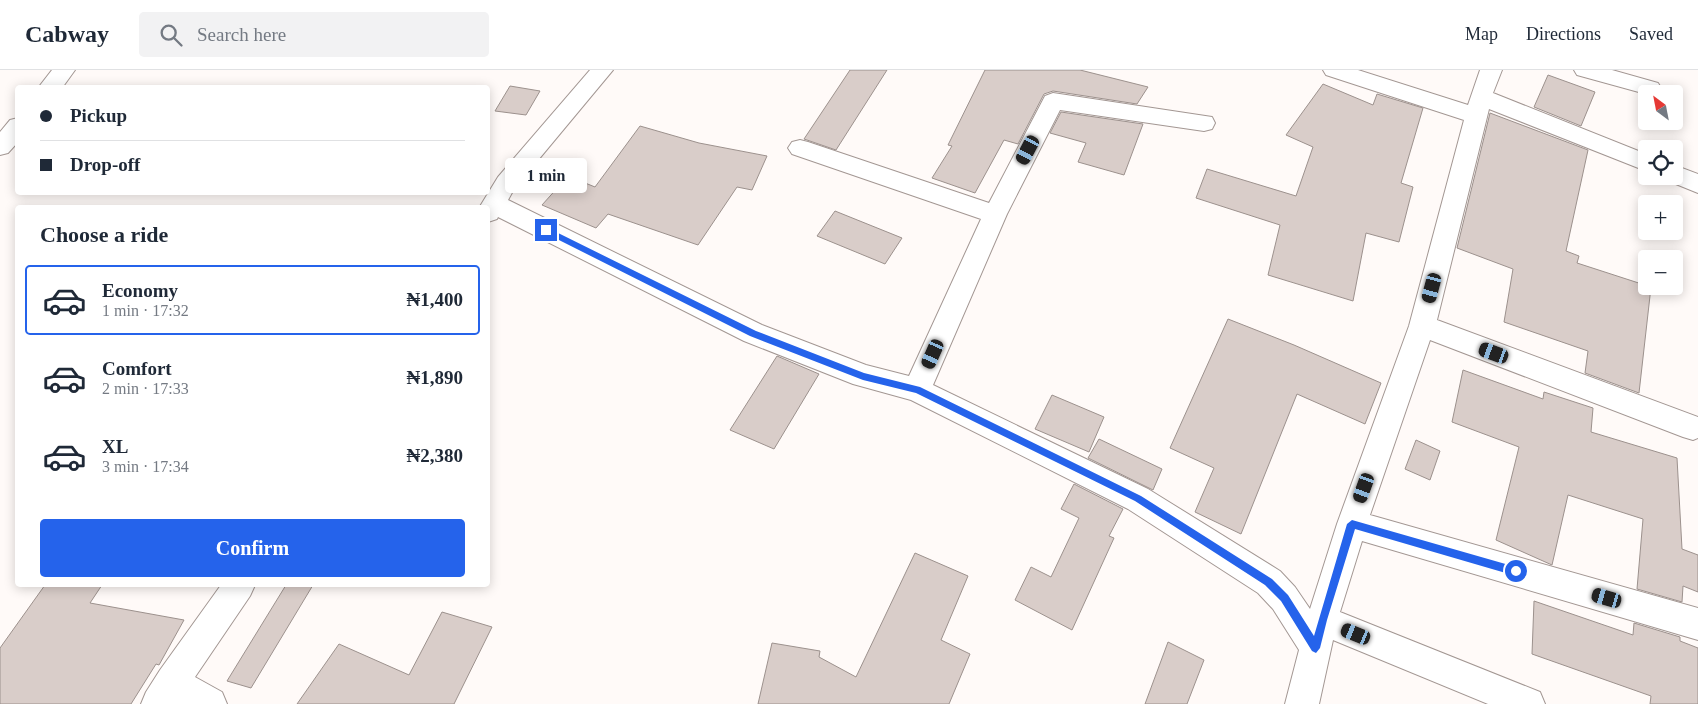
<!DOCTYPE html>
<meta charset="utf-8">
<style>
body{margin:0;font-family:"Times New Roman",serif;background:#f2f2f3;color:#1f2937;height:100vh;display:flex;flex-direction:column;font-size:19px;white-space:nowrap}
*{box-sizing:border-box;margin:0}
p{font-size:16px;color:#747a83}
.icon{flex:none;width:28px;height:28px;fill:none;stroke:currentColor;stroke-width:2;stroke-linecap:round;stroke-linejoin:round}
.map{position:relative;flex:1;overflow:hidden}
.details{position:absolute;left:15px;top:135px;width:475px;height:382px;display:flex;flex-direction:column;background:#fff;border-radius:5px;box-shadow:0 2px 12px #0003}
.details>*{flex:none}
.top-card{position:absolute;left:15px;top:15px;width:475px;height:110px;border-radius:5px;box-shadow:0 2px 12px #0003;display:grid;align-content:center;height:110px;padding:0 25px;background:#fff}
.needle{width:32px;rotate:328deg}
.tools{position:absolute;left:1638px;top:15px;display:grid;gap:10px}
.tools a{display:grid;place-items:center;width:45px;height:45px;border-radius:5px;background:#fff;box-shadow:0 2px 12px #0003;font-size:25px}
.end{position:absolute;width:22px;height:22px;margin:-11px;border:6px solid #2563eb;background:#fff;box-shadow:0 0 0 2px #fff}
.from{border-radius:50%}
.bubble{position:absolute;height:35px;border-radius:5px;background:#fff;box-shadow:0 2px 12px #0003;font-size:16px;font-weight:600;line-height:35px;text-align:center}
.car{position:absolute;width:15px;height:30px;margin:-15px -8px;border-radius:6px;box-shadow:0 0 4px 1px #0007;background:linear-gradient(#222 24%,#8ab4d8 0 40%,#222 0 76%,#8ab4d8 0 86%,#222 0)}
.top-card b{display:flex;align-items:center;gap:18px;height:48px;font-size:19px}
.top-card b+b{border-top:1px solid #e0e1e3}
.top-card i{width:12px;height:12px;background:#1f2937}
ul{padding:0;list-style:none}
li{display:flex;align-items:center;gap:15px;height:70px;margin:0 10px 8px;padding:0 15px;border:2px solid transparent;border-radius:5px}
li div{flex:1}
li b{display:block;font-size:19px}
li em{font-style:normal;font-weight:600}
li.active{border-color:#2563eb}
li>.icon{width:45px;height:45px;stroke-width:1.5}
h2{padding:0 25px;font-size:22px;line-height:60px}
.button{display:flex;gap:10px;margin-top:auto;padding:10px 25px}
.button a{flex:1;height:58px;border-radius:5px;background:#2563eb;color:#fff;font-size:20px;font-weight:600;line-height:58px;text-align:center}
header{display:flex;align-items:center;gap:30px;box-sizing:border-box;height:70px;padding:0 25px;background:#fff;border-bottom:1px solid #e0e1e3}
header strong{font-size:24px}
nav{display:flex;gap:28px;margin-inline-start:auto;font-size:18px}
.search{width:350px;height:45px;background:#f2f2f3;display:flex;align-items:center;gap:12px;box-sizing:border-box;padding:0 18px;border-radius:5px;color:#747a83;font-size:19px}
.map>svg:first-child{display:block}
.building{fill:#d9cdc9;stroke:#9c918d}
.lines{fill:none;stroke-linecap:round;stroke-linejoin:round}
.minor-casing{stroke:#a39793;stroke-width:2}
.minor{fill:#fff;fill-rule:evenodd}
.route{fill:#2563eb}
</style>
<header>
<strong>Cabway</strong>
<div class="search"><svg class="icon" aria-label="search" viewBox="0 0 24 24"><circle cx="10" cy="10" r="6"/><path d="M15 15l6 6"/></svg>Search here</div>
<nav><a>Map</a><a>Directions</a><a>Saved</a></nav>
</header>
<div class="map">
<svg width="1698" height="634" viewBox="0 0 1698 634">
<rect width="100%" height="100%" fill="#fffaf8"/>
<path class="building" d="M 850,0 L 887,0 L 836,80 L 804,69 Z
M 985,0 L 1080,0 L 1148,17 L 1137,34 L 1053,21 L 1044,24 L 1018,74 L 1004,70 L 975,123 L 932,108 L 952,76 L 948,75 Z
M 1548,5 L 1595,22 L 1581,56 L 1534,37 Z
M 1323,14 L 1373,35 L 1377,24 L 1423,38 L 1401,113 L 1413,117 L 1399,172 L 1366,163 L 1353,231 L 1268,205 L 1280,155 L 1196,128 L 1207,99 L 1296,126 L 1313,77 L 1286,65 Z
M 510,16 L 540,21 L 526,45 L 495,41 Z
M 1061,42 L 1143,54 L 1124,105 L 1078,92 L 1086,73 L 1050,63 Z
M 1490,43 L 1588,80 L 1566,181 L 1579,186 L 1577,193 L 1651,217 L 1639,323 L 1585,303 L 1588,281 L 1504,252 L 1513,199 L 1457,178 Z
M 640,56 L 699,73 L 767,86 L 752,120 L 737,117 L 698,175 L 608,144 L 596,158 L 542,135 L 568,106 L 595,117 Z
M 835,141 L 902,168 L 885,194 L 817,166 Z
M 1228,249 L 1294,275 L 1381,313 L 1365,354 L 1297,324 L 1241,464 L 1195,442 L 1214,398 L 1170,378 Z
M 777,286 L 819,304 L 774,379 L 730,360 Z
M 1463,300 L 1543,329 L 1544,322 L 1593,338 L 1591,362 L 1677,388 L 1682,479 L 1698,485 L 1698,522 L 1683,516 L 1682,532 L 1637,519 L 1643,449 L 1568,425 L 1552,495 L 1496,470 L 1519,377 L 1452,352 Z
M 1052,325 L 1104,347 L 1089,382 L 1035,359 Z
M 1099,369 L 1162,399 L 1153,420 L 1088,388 Z
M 1416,370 L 1440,381 L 1430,410 L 1405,399 Z
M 1074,414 L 1123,439 L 1109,466 L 1114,468 L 1072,560 L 1015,530 L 1031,497 L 1051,507 L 1079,448 L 1061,439 Z
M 915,483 L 968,506 L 941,570 L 970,584 L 949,634 L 758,634 L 772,573 L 820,581 L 819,587 L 856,607 Z
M 45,515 L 102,515 L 90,533 L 184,550 L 159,595 L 156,594 L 131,634 L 0,634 L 0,578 Z
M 286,515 L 313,515 L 251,618 L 227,611 Z
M 1534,531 L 1633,565 L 1634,553 L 1680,567 L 1680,571 L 1698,578 L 1698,634 L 1650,634 L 1651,626 L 1532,584 Z
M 442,542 L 492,557 L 454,634 L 297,634 L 339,574 L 409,605 Z
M 1168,572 L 1204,590 L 1187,634 L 1145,634 Z"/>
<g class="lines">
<g class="minor-casing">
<path id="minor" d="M 52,0 L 75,0 L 62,18 L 38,18 Z
M 590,0 L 613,0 L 514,119 L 508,130 L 762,255 L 866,295 L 909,306 L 981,149 L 792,84 L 788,78 L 792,72 L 800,70 L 808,72 L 989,133 L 1045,26 L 1053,23 L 1212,47 L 1215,53 L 1212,59 L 1204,61 L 1060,40 L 1007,144 L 933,315 L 1148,419 L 1280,501 L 1295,517 L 1310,539 L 1337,454 L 1409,256 L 1464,50 L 1326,5 L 1323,0 L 1358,0 L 1468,35 L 1480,0 L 1502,0 L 1493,23 L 1646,84 L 1646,101 L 1489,39 L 1437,250 L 1698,347 L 1698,368 L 1693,370 L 1683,367 L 1430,270 L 1370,445 L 1698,538 L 1698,570 L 1362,471 L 1340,542 L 1540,622 L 1545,634 L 1488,634 L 1333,570 L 1319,634 L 1285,634 L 1299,580 L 1273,539 L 1258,523 L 1128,439 L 911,330 L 853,314 L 744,271 L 498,147 L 497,149 L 488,152 L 488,138 L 479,138 L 498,107 Z
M 1574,0 L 1612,0 L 1658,13 L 1661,18 L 1658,23 L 1646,24 L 1577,5 Z
M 18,48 L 18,72 L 8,83 L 0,85 L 0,62 L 10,50 Z
M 1674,95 L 1698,104 L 1698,123 L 1666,110 L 1663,106 L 1674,106 Z
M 221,515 L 255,515 L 250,526 L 195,607 L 222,622 L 227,634 L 141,634 L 146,622 L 160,600 Z"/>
</g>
<use href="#minor" class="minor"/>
</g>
<path class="route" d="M 546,157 L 756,261 L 864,303 L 920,317 L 1141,426 L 1272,509 L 1288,525 L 1314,566 L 1347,454 L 1352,450 L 1516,497 L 1520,501 L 1516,506 L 1355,459 L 1327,550 L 1320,578 L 1316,583 L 1312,581 L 1281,531 L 1265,515 L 1135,431 L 916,323 L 863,310 L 750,266 L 543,162 L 542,160 Z"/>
</svg>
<div class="tools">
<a><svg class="needle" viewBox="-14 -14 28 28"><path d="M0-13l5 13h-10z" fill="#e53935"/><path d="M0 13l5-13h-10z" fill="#747a83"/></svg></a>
<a><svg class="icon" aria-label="locate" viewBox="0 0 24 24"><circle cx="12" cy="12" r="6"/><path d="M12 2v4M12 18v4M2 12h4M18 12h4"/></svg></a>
<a>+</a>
<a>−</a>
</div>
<i class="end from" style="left:1516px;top:501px"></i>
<i class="end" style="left:546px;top:160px"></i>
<div class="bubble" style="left:505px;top:88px;width:82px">1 min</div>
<i class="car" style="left:1028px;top:80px;rotate:208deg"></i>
<i class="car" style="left:1432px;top:218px;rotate:195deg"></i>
<i class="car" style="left:1494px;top:283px;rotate:290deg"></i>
<i class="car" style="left:933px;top:284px;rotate:204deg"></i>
<i class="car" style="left:1364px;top:418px;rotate:200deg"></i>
<i class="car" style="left:1607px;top:528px;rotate:286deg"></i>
<i class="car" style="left:1356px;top:564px;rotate:292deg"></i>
<div class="top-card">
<b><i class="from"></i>Pickup</b>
<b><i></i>Drop-off</b>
</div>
<section class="details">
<h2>Choose a ride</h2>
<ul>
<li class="active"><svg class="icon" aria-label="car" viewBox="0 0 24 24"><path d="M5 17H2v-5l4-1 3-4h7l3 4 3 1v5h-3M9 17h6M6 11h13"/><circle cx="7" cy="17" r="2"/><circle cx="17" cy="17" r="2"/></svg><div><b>Economy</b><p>1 min · 17:32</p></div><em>₦1,400</em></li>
<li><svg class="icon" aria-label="car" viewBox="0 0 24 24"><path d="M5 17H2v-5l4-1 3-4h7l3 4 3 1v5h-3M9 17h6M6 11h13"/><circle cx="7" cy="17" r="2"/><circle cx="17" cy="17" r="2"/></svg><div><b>Comfort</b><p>2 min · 17:33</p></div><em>₦1,890</em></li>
<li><svg class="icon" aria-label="car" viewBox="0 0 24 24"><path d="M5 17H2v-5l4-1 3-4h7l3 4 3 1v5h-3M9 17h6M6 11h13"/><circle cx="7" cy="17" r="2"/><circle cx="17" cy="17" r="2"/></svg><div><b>XL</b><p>3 min · 17:34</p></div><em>₦2,380</em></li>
</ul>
<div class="button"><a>Confirm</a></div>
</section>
</div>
